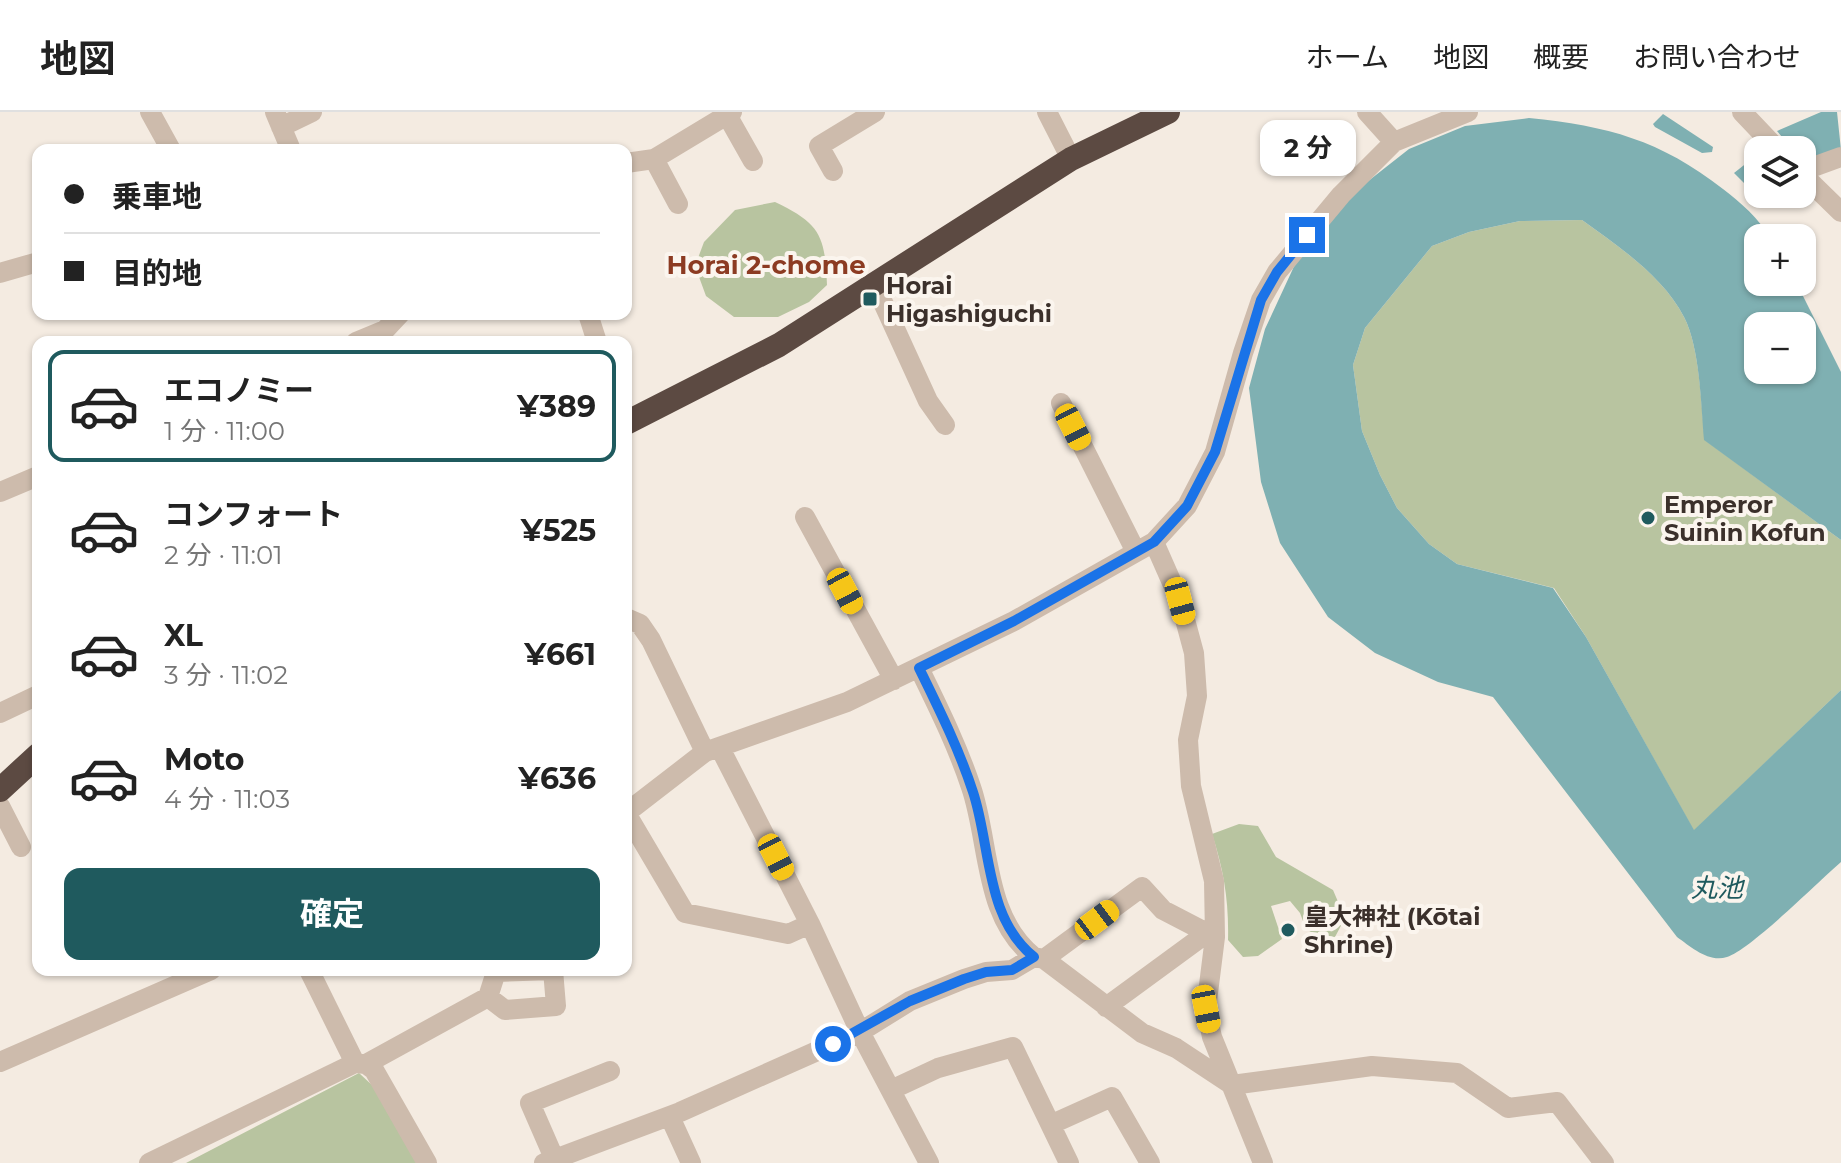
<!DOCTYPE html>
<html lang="ja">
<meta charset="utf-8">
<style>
body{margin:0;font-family:Montserrat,"Noto Sans JP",sans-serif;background:#f2f2f2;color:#222;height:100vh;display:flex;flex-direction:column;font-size:30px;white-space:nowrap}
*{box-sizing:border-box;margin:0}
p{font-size:26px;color:#767676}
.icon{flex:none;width:44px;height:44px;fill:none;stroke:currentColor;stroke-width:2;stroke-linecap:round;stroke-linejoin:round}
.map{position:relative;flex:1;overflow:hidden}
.panel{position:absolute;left:32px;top:224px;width:600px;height:640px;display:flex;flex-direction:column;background:#fff;border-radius:16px;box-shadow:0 2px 6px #0004}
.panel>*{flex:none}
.top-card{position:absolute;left:32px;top:32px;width:600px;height:176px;border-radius:16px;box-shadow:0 2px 6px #0004;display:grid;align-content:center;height:176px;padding:0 32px;background:#fff}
.controls{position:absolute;left:1744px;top:24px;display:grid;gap:16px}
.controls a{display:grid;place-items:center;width:72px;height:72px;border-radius:16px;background:#fff;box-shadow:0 2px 6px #0004;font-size:40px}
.end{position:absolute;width:36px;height:36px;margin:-18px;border:10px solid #1a73e8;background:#fff;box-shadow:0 0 0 4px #fff}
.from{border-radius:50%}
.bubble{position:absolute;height:56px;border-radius:16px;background:#fff;box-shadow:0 2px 6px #0004;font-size:26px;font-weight:700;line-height:56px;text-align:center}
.car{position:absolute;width:24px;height:48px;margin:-24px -12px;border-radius:10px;box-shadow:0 0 6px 2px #0007;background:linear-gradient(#f5c518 24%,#345 0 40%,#f5c518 0 76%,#345 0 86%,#f5c518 0)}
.top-card b{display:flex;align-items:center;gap:28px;height:76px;font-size:30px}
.top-card b+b{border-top:2px solid #e0e0e0}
.top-card i{width:20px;height:20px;background:#222}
ul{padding:14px 0 0;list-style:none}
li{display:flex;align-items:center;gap:24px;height:112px;margin:0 16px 12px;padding:0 16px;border:4px solid transparent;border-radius:16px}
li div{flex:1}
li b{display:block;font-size:30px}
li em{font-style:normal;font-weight:700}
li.active{border-color:#1f5a5e}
li>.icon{width:72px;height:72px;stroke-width:1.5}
.button{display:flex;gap:16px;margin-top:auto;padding:16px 32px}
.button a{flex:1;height:92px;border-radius:16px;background:#1f5a5e;color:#fff;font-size:32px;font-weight:700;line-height:92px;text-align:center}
header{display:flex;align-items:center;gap:48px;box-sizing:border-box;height:112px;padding:0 40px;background:#fff;border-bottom:2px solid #e0e0e0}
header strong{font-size:38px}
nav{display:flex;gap:44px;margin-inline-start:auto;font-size:28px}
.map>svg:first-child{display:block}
.green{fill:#b8c4a0}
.water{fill:#7fb0b2;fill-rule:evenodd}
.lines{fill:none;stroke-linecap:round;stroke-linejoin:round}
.minor{stroke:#cdbbac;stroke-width:20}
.highway{stroke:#5c4a42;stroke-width:24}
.route{stroke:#1a73e8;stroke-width:10}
.poi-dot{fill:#1f5a5e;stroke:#fbf5ee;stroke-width:3}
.labels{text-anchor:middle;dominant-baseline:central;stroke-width:8;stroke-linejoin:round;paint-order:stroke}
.poi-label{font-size:24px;font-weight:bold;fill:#3b302b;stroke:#fbf5ee;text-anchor:start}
.neighbourhood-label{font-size:26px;font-weight:bold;fill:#8c3b22;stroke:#fbf5ee}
.water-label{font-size:26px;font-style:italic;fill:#1f5a5e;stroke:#fbf5ee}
</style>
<header>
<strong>地図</strong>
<nav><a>ホーム</a><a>地図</a><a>概要</a><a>お問い合わせ</a></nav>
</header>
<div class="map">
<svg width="1841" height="1051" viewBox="0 0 1841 1051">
<rect width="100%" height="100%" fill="#f4ebe1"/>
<path class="green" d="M 775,90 C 821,112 825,124 827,173 L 809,190 L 778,205 L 734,205 L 706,184 L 695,154 L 704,130 L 735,98 Z
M 1582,108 C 1618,134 1663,164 1684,205 C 1700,236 1701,293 1705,328 L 1841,428 L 1841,578 L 1694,719 L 1586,525 L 1554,476 L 1457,452 L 1429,432 L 1397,396 L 1380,363 L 1362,319 L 1353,253 L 1365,216 L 1432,134 L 1469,120 L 1520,109 Z
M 1239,712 L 1258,714 L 1276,745 L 1333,778 L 1345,806 L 1335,825 L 1316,823 L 1306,817 L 1300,801 L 1290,789 L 1271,794 L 1282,827 L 1258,844 L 1243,845 L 1228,828 C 1229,790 1224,759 1212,722 Z
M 359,961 L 373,974 L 417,1051 L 186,1051 Z"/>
<path class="water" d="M 1821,0 L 1837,0 L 1841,38 L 1802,49 L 1802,38 L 1793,38 L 1777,19 Z
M 1663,2 L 1713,35 L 1712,40 L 1702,41 L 1655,15 L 1653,12 Z
M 1529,6 C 1608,14 1660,28 1723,77 C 1741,91 1759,106 1770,126 L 1758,126 L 1758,170 L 1796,170 L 1841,260 L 1841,428 L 1704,328 C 1701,293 1700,236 1684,205 C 1663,164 1618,134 1582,108 L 1520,109 L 1469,120 L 1432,134 L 1365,216 L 1353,253 L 1362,319 L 1380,363 L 1397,396 L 1429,432 L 1457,452 L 1553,476 L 1586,525 L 1694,718 L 1841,578 L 1841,750 C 1818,770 1751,837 1727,845 C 1709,851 1691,835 1677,825 L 1493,585 L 1438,570 L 1375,541 L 1328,505 L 1280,431 L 1261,370 L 1249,276 L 1265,217 L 1297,148 L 1353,81 L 1409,37 L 1465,14 ZM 1758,214 L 1802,214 L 1802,258 L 1758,258 Z
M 1758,42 L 1758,80 L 1752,79 L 1734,61 Z"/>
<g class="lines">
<path class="minor" d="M 150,0 L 171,38
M 275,0 L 291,38
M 1047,0 L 1071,47
M 1367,0 L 1394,30
M 1742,0 L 1778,38
M 727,3 L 753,49
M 281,15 L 312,0
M 654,47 L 678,92
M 626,51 L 654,47 L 732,0
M 833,59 L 819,34 L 875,0
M 1802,59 L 1841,45
M 1802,62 L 1841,100
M 0,161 L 38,150
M 875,173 L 928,289 L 945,313
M 588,202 L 597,230
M 356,230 L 385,218 L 400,202
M 1061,291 L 1136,440
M 0,380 L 38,364
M 805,405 L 894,568
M 1154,430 L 1180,489 L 1194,541 L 1197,584 L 1188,628 L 1191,674 L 1214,769 L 1215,825 L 1206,897 L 1212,925 L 1263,1051
M 626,506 L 640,512 L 651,528 L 705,640
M 919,556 C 938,595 957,633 971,675 C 990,730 983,805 1034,845
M 0,601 L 38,583
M 720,636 L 810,812 L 860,920 L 929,1051
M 0,694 L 21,735
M 626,701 L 705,640 L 847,590 L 1014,509 L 1154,430 L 1187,394 L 1215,340 L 1243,241 L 1261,188 L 1277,160 L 1341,83 L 1394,30 L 1468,0
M 626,701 L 685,801 L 788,822 L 810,812
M 1044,847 L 1142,921 L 1176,936 L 1232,973 L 1372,954 L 1457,961 L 1508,996 L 1557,990 L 1604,1051
M 309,858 L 355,951
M 1106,895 L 1207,821
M 0,950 L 211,858
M 366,952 L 374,958 L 427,1051
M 893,977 L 938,956 L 1013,935 L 1069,1051
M 670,1005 L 691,1051
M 1052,1012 L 1112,985 L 1150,1051
M 554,1046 L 530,991 L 610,959
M 149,1051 L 355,951 L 366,952 L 488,885 L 505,898 L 556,894 L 553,858 L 496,860 L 488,885
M 544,1051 L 680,1000 L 860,920 L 910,889 L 964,867 L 986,860 L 1012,858 L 1034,845 L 1044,847 L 1142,775 L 1163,798 L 1215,825"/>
<path class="highway" d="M 626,311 L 779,233 L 1071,47 L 1168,0
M 0,678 L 38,643"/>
</g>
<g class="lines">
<path class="route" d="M 833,932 L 910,889 L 964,867 L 986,860 L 1012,858 L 1034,845 C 985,806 991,734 973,680 C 959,637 939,597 919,556 L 1014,509 L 1154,430 L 1187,394 L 1215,340 L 1261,188 L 1277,160 L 1307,123"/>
</g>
<g class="poi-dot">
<rect x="862" y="179" width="16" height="16" rx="4"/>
<circle cx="1648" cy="406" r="8"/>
<circle cx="1288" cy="818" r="8"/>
</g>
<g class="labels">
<g class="poi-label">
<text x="886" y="173">Horai<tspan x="886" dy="28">Higashiguchi</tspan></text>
<text x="1664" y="392">Emperor<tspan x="1664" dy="28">Suinin Kofun</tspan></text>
<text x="1304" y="804">皇大神社 (Kōtai<tspan x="1304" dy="28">Shrine)</tspan></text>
</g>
<g class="neighbourhood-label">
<text x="766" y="153">Horai 2-chome</text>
</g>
<g class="water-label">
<text x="1717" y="776">丸池</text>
</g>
</g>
</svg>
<div class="controls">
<a><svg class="icon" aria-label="layers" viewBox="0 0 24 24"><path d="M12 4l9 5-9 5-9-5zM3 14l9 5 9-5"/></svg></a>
<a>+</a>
<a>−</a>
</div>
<i class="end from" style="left:833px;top:932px"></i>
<i class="end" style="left:1307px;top:123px"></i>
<div class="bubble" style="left:1260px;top:8px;width:96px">2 分</div>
<i class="car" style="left:1073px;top:315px;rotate:153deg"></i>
<i class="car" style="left:845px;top:479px;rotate:152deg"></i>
<i class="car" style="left:1180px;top:489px;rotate:165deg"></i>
<i class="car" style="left:776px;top:745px;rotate:153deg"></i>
<i class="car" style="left:1097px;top:808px;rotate:53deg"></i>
<i class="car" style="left:1206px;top:897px;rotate:169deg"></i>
<div class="top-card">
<b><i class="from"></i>乗車地</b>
<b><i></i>目的地</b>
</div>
<section class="panel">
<ul>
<li class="active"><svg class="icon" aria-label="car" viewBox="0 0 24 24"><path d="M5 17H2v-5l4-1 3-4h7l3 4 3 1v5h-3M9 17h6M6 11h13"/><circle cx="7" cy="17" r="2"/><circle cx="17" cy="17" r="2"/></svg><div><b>エコノミー</b><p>1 分 · 11:00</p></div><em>¥389</em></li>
<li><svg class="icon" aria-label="car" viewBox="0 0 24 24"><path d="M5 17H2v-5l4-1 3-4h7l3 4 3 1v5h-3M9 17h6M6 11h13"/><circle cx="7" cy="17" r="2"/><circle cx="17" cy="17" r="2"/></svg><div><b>コンフォート</b><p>2 分 · 11:01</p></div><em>¥525</em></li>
<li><svg class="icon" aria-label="car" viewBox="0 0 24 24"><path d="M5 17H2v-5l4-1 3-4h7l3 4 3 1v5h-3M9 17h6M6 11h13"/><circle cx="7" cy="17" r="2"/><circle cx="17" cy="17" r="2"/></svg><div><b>XL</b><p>3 分 · 11:02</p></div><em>¥661</em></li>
<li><svg class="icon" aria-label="car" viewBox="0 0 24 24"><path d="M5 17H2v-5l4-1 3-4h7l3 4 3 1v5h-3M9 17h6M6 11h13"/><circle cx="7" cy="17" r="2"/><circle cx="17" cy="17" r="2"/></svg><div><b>Moto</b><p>4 分 · 11:03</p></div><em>¥636</em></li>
</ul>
<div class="button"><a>確定</a></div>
</section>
</div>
